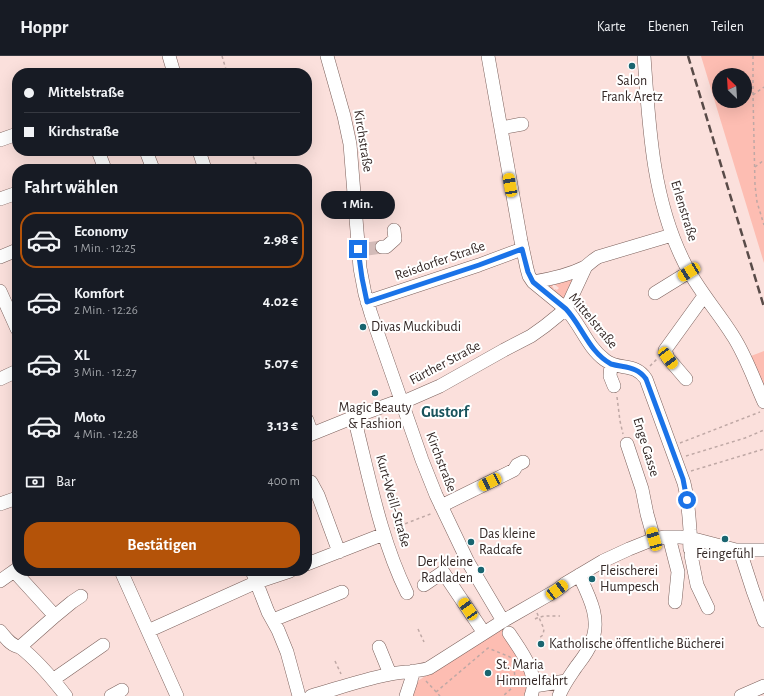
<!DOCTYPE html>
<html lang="de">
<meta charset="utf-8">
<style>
body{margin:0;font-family:"Alegreya Sans",sans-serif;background:#242831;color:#f1f3f6;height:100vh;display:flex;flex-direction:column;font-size:15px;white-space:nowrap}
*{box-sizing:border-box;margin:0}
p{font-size:13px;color:#9ea1a6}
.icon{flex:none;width:22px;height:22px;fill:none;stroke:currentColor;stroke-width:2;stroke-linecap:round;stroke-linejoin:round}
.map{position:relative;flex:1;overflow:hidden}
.panel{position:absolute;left:12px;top:108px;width:300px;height:412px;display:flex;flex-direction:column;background:#171b24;border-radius:16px;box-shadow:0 4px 16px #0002}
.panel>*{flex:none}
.hud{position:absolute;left:12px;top:12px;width:300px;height:88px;border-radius:16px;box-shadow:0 4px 16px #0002;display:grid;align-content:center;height:88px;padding:0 12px;background:#171b24}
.needle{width:26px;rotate:335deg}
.controls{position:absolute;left:712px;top:12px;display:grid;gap:8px}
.controls a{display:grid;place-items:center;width:40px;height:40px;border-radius:50%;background:#171b24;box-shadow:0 4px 16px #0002;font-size:20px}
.end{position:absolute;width:18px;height:18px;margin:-9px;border:5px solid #1a73e8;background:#fff;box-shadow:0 0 0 2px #fff}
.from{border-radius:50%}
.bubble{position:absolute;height:28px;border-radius:14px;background:#171b24;box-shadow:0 4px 16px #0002;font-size:13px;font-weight:600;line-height:28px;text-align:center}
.car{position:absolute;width:12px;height:24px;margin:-12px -6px;border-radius:5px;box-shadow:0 0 3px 1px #0007;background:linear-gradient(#f5c518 24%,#345 0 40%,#f5c518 0 76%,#345 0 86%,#f5c518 0)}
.hud b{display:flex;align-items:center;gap:14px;height:38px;font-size:15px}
.hud b+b{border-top:1px solid #363941}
.hud i{width:10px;height:10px;background:#f1f3f6}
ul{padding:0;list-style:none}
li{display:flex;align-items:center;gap:12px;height:56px;margin:0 8px 6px;padding:0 4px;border:2px solid transparent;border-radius:16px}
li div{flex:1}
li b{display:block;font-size:15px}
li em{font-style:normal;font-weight:600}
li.on{border-color:#b45309}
li>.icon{width:36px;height:36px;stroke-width:1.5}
h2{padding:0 12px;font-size:18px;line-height:48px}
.pay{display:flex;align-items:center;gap:10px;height:44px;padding:0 12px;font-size:15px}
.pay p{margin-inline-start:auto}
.action{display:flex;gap:8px;margin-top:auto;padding:8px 12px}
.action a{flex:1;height:46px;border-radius:16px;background:#b45309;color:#fff;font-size:16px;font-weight:600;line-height:46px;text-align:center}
header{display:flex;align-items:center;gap:24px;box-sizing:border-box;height:56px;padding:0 20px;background:#171b24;border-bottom:1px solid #363941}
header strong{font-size:19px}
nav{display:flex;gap:22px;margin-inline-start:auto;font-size:14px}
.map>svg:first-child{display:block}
.green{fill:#fdbdb2;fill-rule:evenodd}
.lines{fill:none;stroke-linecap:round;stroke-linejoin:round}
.minor-tunnel{stroke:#d3bbb8;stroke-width:13;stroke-dasharray:13 6;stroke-linecap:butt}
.minor-casing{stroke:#7c615c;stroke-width:14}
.path{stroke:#bfa8a5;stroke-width:1.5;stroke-dasharray:3 3;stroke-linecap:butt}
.minor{stroke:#fff;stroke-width:13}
.rail{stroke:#594b48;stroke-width:2.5;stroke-dasharray:8 4;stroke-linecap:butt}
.route{stroke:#1a73e8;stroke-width:5}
.poi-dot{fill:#196570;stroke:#fff;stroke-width:1.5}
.labels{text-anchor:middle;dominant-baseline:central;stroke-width:4;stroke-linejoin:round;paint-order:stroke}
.poi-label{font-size:14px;fill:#342826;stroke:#fff;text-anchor:start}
.street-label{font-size:14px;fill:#342826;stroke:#fff}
.quarter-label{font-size:16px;font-weight:bold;fill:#19535c;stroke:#fff}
</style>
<header>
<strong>Hoppr</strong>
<nav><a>Karte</a><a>Ebenen</a><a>Teilen</a></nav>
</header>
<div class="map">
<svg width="764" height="640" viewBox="0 0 764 640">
<rect width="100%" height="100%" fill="#fbe0dc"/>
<path class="green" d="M 701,0 L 764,0 L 764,207 ZM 719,19 L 745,19 L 745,45 L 719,45 Z
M 575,218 L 564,244 L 552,237 L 555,233 L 557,234 L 559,232 L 554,228 L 552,231 L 554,232 L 551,236 L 545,228 Z
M 764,295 L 764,330 L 751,300 Z
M 502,571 L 521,600 L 530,624 L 527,640 L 409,640 L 413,628 Z"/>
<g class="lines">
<path class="minor-tunnel" d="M 367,193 L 382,191"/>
<g class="minor-casing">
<path id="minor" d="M 169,0 L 174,17
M 327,0 L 344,60 L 350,88 L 360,212 L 365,238 L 371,258 L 422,404 L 436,439 L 468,506 L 503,565
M 488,0 L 521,185 L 527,213 L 529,220 L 533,226 L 566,253 C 581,269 587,291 605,304 C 619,315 635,306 646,323 L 684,427 C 688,443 689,459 690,474 C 691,481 689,487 690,493
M 644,0 C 649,69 652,141 683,204 C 696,232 717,254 733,280 C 746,300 754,324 764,346
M 501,72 L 522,68
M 0,84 L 17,78
M 98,95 L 105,113
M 146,95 L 153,113
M 199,95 L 205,113
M 0,143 L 17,137
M 382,191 L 386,191 L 395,183 L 394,174
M 0,201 L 17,194
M 533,226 C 551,223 569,219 585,211 C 589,208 593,204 598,201 L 672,179
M 0,235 L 17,273
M 655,237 L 689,216
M 367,246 L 479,209 L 522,193
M 611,308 L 610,320 L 614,330
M 0,323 L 17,315
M 686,323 L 668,302 L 665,294 L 704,240
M 354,361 C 369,420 380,482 407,537
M 307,364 L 312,378
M 307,380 L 354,361 L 401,344 L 408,344 L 440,330 L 504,294 L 531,280 L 545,270 L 566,253 L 586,210
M 627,388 L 642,433 L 647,458 L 654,483
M 311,426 L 318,439 L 339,496
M 0,448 L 17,442
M 441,450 L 514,414 L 517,409 L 523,406
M 669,481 L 678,516 L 675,546
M 740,495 L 753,535 L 764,565
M 691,499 L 697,529 L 708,552
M 307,508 L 384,478
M 14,515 L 55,560 L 20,591
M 121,515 L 177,640
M 252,515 L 268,556 L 278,574 L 287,596 L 299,640
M 0,525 L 17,513
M 424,529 L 443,516 L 484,577
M 55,560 L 72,546 L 81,540
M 273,564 L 342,536
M 0,575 C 6,582 11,590 20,591 C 38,605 52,622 66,640
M 148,575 L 257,526 L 290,515
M 509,577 C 520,594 540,618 531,640
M 379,591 L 390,618
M 54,623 L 103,589
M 534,630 L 566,625
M 111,640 L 122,634
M 311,640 C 336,633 361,624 386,619 C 400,615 415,617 429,612 L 503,565 L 557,534 L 566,527 L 603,505 L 629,493 L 654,483 L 665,481 L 680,481 L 690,482 L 736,494 L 764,494
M 406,640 L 411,625 L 413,615
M 559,640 C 563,629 570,620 576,611 C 582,603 588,596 591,587 C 602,564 589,540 579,519
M 741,640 L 764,630"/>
</g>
<path class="path" d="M 222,0 L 227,17
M 753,0 L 753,39 L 755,129 L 757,146 L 764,169
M 753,39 L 764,31
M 251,95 L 258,113
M 755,111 L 764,104
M 650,310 L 657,303
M 617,341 L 620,365 L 623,378
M 680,387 L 760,356
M 686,400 L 745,382 L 764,374
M 691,415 L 764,393
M 394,472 L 433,457
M 537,557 L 544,573 L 543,579 L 539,582 L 541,585
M 535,563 C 543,559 551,560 560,560
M 418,573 L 424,586
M 335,605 L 341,618
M 426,625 L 440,640
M 436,636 L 488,592 L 510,601 L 514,608 L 515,626 L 512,632 L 503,640"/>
<use href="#minor" class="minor"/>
<path class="rail" d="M 688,0 L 764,251"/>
</g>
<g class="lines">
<path class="route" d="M 358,193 L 362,222 L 367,246 L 479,209 L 522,193 L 528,216 L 533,226 L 566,253 C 582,270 589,296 611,308 C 625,312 637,310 646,323 L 683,423 L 687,444"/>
</g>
<g class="poi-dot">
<circle cx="632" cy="10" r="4"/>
<circle cx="363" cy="271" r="4"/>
<circle cx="375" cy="337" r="4"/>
<circle cx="725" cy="483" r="4"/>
<circle cx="471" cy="486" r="4"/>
<circle cx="481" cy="514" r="4"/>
<circle cx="592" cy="523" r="4"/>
<circle cx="541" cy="588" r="4"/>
<circle cx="488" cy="617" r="4"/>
</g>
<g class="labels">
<g class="poi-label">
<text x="632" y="25" text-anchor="middle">Salon<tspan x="632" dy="16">Frank Aretz</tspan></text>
<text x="371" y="271">Divas Muckibudi</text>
<text x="375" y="352" text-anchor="middle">Magic Beauty<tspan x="375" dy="16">&amp; Fashion</tspan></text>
<text x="479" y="478">Das kleine<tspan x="479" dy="16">Radcafe</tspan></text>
<text x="725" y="498" text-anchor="middle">Feingefühl</text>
<text x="473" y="506" text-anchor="end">Der kleine<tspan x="473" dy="16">Radladen</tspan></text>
<text x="600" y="515">Fleischerei<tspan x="600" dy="16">Humpesch</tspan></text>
<text x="549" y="588">Katholische öffentliche Bücherei</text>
<text x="496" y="609">St. Maria<tspan x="496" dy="16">Himmelfahrt</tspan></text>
</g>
<g class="street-label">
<text transform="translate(363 85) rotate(81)">Kirchstraße</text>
<text transform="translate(684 155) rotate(73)">Erlenstraße</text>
<text transform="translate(440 205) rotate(-19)">Reisdorfer Straße</text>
<text transform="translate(593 265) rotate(50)">Mittelstraße</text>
<text transform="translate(445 307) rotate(-28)">Fürther Straße</text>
<text transform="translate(646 391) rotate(73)">Enge Gasse</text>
<text transform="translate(441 406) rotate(69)">Kirchstraße</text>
<text transform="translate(393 445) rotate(74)">Kurt-Weill-Straße</text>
</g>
<g class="quarter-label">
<text x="445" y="356">Gustorf</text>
</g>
</g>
</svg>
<div class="controls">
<a><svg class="needle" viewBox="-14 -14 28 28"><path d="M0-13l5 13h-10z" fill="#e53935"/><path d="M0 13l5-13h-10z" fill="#9ea1a6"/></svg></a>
</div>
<i class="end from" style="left:687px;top:444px"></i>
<i class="end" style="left:358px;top:193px"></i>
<div class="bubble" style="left:321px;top:135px;width:74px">1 Min.</div>
<i class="car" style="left:510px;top:129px;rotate:350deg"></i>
<i class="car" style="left:689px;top:216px;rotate:238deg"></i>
<i class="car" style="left:668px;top:302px;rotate:143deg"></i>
<i class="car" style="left:490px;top:426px;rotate:244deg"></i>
<i class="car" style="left:654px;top:483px;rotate:344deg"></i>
<i class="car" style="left:557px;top:534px;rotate:53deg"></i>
<i class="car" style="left:468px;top:553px;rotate:326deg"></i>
<div class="hud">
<b><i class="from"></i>Mittelstraße</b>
<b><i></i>Kirchstraße</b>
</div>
<section class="panel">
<h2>Fahrt wählen</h2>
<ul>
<li class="on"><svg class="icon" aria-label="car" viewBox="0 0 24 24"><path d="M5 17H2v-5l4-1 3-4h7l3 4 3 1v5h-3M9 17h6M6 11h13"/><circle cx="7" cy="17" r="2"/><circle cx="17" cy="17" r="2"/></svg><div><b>Economy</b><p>1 Min. · 12:25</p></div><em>2.98 €</em></li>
<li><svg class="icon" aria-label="car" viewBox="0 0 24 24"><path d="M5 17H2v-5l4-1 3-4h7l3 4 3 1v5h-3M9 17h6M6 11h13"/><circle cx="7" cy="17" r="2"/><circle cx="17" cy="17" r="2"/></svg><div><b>Komfort</b><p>2 Min. · 12:26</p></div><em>4.02 €</em></li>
<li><svg class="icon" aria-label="car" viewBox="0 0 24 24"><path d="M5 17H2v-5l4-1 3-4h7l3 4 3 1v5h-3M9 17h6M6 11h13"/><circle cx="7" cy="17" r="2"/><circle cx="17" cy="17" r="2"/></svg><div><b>XL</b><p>3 Min. · 12:27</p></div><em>5.07 €</em></li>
<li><svg class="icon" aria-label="car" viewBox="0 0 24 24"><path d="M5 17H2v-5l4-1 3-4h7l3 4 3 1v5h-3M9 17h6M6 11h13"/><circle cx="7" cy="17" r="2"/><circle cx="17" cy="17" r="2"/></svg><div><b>Moto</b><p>4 Min. · 12:28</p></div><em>3.13 €</em></li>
</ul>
<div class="pay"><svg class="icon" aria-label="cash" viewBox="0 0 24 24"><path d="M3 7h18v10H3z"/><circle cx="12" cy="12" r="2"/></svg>Bar<p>400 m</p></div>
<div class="action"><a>Bestätigen</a></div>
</section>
</div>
